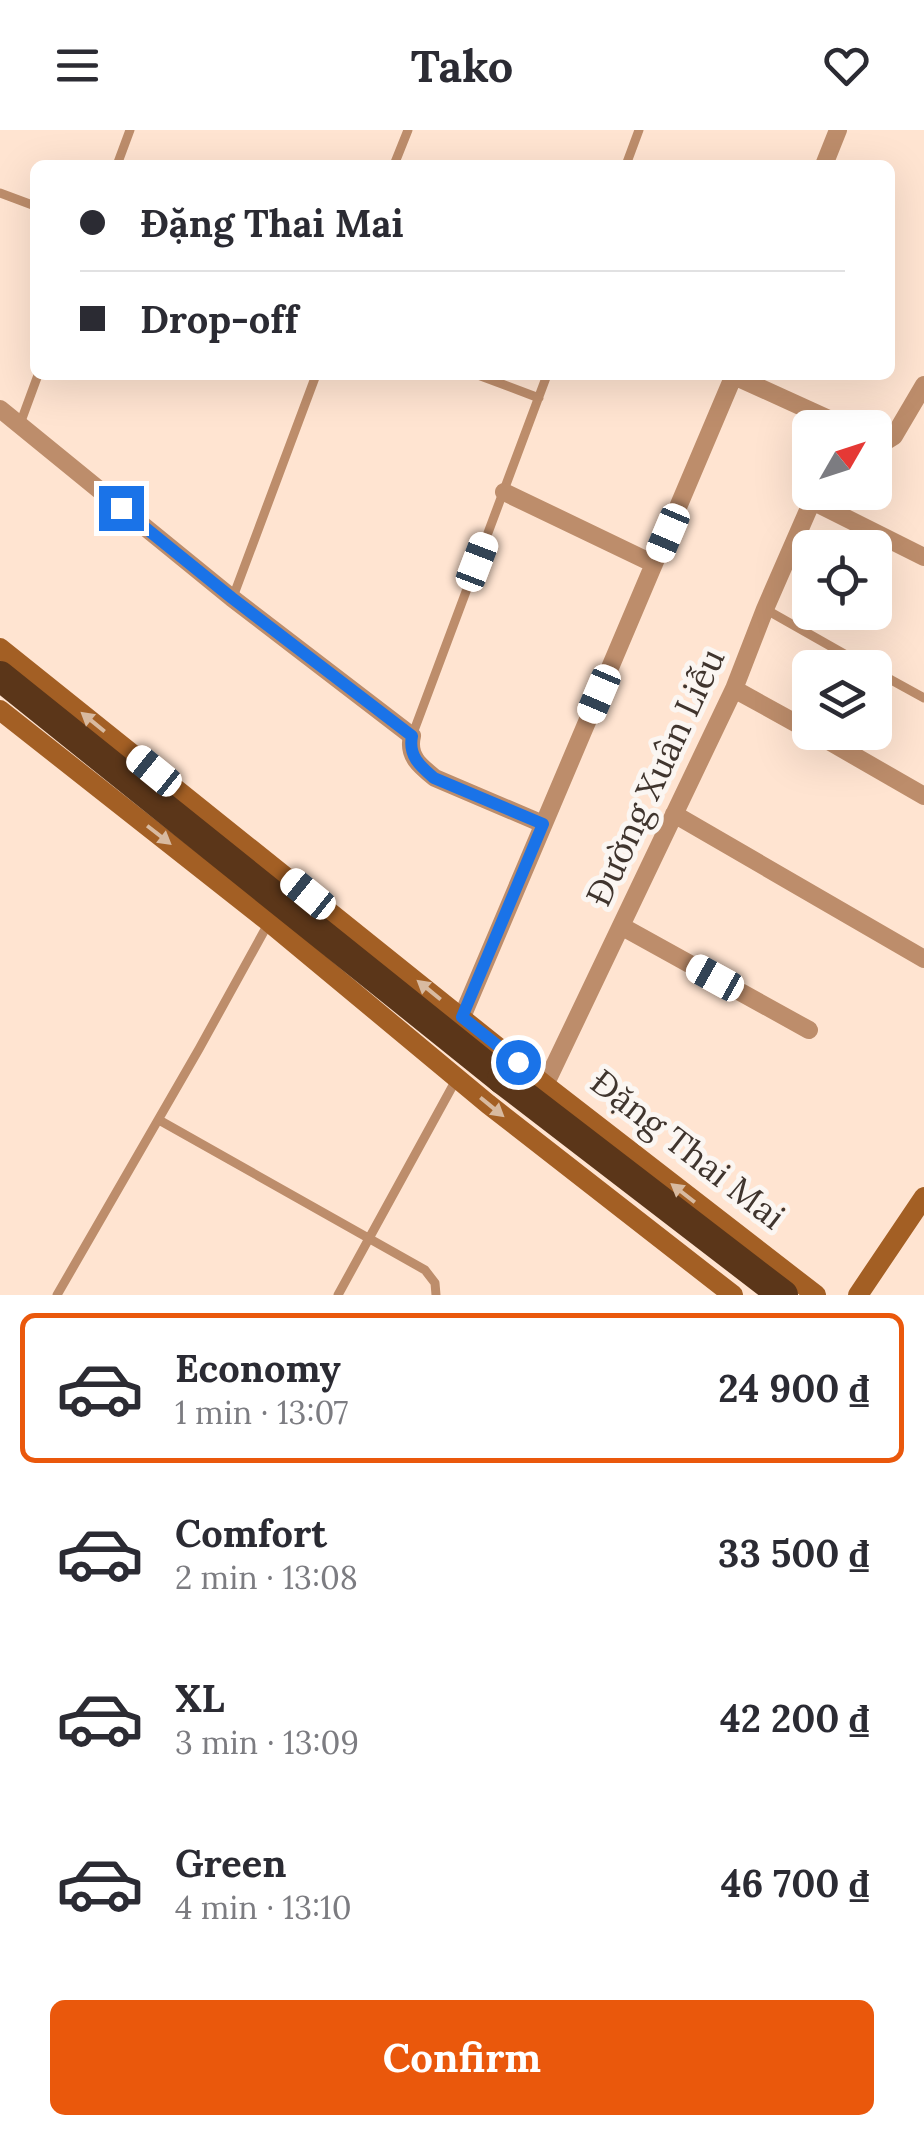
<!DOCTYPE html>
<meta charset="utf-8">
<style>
body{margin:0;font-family:Lora,serif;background:#f2f2f3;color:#2b2b33;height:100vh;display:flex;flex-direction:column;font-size:38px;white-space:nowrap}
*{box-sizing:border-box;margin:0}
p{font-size:32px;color:#7c7c81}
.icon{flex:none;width:55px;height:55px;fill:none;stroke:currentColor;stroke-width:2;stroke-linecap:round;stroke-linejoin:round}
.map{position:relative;height:1165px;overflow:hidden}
.side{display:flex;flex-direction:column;background:#fff;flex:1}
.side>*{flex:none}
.top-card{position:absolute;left:30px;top:30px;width:865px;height:220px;border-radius:15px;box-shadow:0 10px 40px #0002;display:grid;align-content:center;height:220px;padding:0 50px;background:#fff}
.needle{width:65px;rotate:51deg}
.fabs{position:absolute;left:792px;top:280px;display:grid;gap:20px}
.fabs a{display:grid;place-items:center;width:100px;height:100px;border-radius:15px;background:#fff;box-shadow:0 10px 40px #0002;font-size:50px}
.end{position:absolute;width:45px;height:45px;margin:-22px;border:12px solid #1a73e8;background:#fff;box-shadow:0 0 0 5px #fff}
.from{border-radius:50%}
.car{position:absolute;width:30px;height:60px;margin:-30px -15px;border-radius:12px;box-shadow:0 0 8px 2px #0007;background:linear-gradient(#fff 24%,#345 0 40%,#fff 0 76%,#345 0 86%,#fff 0)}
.top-card b{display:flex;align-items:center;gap:35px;height:95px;font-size:38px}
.top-card b+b{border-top:2px solid #e1e1e2}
.top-card i{width:25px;height:25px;background:#2b2b33}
ul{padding:18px 0 0;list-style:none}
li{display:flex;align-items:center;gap:30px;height:150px;margin:0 20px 15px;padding:0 30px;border:5px solid transparent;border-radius:15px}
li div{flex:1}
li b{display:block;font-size:38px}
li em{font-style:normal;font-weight:700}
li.current{border-color:#ea580c}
li>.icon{width:90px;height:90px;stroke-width:1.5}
.cta{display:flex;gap:20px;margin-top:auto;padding:20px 50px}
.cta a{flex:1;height:115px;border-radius:15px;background:#ea580c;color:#fff;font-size:40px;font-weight:700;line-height:115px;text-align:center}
header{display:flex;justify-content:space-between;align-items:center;height:130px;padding:0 50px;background:#fff;font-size:45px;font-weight:700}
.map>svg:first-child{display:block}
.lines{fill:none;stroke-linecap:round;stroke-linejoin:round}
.lane{stroke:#bd8d6b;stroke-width:9}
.street{stroke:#bd8d6b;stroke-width:18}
.secondary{stroke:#a35f24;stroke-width:20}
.highway{stroke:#5b3619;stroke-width:30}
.highway-bridge{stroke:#5b3619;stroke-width:30}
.oneway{fill:#d8baa0}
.route{stroke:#1a73e8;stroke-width:12}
.labels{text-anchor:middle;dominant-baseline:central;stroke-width:10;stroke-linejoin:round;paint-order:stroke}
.street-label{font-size:35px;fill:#40352e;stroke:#fbf6f2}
</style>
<header><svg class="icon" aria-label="menu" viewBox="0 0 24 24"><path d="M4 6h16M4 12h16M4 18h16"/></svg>Tako<svg class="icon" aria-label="heart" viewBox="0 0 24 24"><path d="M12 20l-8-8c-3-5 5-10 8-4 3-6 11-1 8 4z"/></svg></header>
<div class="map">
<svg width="924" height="1165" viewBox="0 0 924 1165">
<rect width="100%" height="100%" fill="#ffe4d1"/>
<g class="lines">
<path class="lane" d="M 117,35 L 130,0
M 394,35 L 408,0
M 626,35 L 639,0
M 0,63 L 35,76
M 478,245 L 539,268
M 20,294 L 38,245
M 233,467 L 316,245
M 765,479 L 869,538
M 875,541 L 924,568
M 412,606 L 547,245
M 159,990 L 425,1140 L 435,1153 L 436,1165
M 57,1165 L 199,919 L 268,794
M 338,1165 L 457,948"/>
<path class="street" d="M 824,35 L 838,0
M 734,246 L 844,296
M 0,279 L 232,468 L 412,606 C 407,626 420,636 435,648 L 543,694
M 875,309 L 886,311 L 894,306 L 924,255
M 504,362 L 654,434
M 812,371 L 924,427
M 734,559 L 810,601
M 813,602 L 924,666
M 674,684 L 924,829
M 621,796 L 809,900
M 462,887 L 734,245
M 545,955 L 734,559 L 765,479 L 816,362"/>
<path class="secondary" d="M 0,518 L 545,955 L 816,1165
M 0,580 L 269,792 L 488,974 L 733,1165
M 858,1165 L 924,1067"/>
<path class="highway" d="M 0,546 L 502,949"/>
<path class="highway-bridge" d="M 502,949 L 783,1165"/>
</g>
<defs><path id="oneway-solid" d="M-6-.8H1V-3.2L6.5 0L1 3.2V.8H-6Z" transform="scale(2.5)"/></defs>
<g class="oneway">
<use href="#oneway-solid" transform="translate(93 592) rotate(-141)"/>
<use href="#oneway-solid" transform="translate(159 705) rotate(38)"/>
<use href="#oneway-solid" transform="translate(429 860) rotate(-141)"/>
<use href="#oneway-solid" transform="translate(492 977) rotate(39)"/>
<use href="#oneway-solid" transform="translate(683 1063) rotate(-142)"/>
</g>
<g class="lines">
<path class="route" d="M 121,378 L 232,468 L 412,606 C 408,626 420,636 434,648 L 543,694 L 462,887 L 518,932"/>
</g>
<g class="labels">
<g class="street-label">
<text transform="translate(655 647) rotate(-65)">Đường Xuân Liễu</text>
<text transform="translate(688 1019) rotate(38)">Đặng Thai Mai</text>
</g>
</g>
</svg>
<div class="fabs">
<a><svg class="needle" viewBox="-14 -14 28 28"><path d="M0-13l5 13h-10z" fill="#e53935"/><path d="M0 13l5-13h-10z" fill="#7c7c81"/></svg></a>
<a><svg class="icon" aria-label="locate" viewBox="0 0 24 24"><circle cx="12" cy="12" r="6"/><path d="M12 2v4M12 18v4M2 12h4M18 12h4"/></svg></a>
<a><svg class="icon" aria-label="layers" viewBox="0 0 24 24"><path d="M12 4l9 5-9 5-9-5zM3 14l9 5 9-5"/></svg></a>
</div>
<i class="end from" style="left:518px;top:932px"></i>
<i class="end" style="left:121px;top:378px"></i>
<i class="car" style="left:668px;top:403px;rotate:203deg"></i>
<i class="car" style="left:477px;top:432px;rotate:21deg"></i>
<i class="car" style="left:599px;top:564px;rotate:203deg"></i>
<i class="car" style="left:154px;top:641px;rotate:309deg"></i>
<i class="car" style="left:308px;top:764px;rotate:309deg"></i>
<i class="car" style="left:715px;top:848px;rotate:299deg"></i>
<div class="top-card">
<b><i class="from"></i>Đặng Thai Mai</b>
<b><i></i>Drop-off</b>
</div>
</div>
<section class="side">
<ul>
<li class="current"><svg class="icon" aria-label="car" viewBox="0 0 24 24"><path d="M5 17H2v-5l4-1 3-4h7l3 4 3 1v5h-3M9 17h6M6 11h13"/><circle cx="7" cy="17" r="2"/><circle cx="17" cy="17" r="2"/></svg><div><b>Economy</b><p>1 min · 13:07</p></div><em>24 900 ₫</em></li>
<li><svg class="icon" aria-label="car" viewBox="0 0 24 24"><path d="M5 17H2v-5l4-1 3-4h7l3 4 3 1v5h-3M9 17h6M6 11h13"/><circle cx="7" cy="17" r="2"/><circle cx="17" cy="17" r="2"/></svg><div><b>Comfort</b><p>2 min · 13:08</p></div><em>33 500 ₫</em></li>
<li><svg class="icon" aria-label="car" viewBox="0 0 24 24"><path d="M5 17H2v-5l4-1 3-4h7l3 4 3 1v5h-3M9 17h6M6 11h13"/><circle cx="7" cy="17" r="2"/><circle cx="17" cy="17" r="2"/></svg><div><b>XL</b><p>3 min · 13:09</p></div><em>42 200 ₫</em></li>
<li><svg class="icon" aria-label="car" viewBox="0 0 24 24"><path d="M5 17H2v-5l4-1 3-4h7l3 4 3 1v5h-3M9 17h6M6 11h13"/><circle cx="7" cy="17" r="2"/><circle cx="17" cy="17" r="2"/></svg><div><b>Green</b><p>4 min · 13:10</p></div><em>46 700 ₫</em></li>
</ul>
<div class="cta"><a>Confirm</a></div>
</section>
